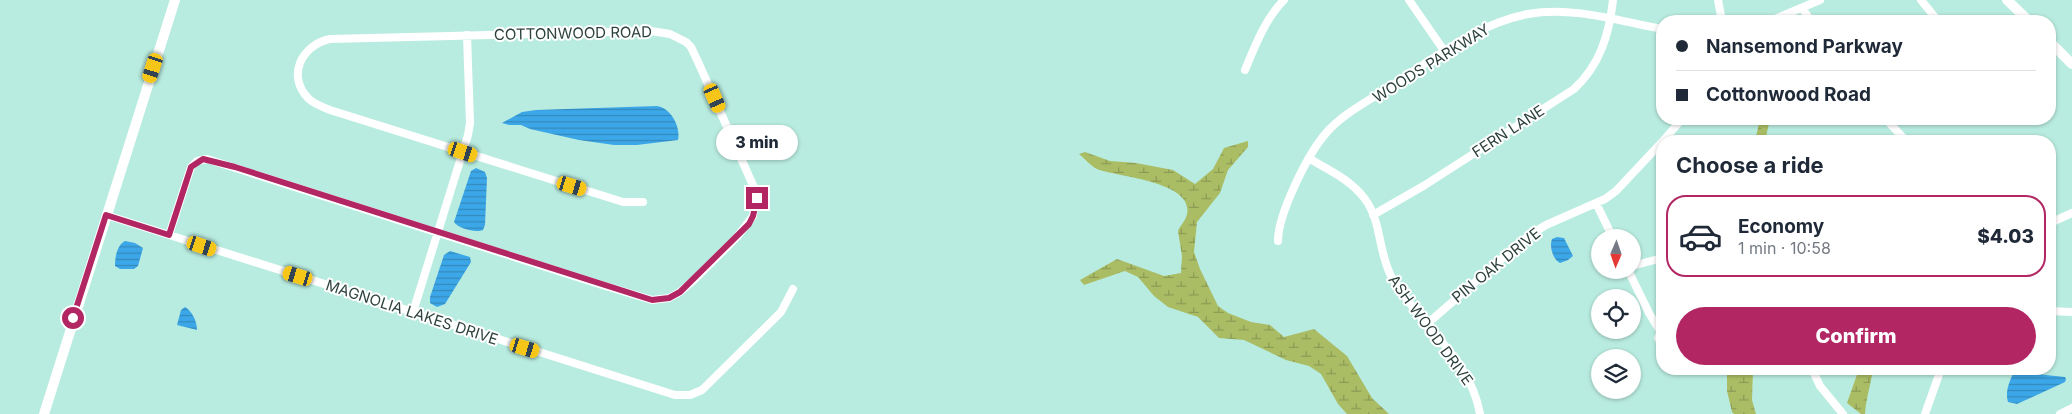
<!DOCTYPE html>
<meta charset="utf-8">
<style>
body{margin:0;font-family:Inter,sans-serif;background:#f2f2f3;color:#1f2937;height:100vh;display:flex;flex-direction:column;font-size:19px;white-space:nowrap}
*{box-sizing:border-box;margin:0}
p{font-size:16px;color:#747a83}
.icon{flex:none;width:28px;height:28px;fill:none;stroke:currentColor;stroke-width:2;stroke-linecap:round;stroke-linejoin:round}
.map{position:relative;flex:1;overflow:hidden}
.panel{position:absolute;left:1656px;top:135px;width:400px;height:240px;display:flex;flex-direction:column;background:#fff;border-radius:20px;box-shadow:0 1px 4px #0004}
.panel>*{flex:none}
.hud{position:absolute;left:1656px;top:15px;width:400px;height:110px;border-radius:20px;box-shadow:0 1px 4px #0004;display:grid;align-content:center;height:110px;padding:0 20px;background:#fff}
.needle{width:32px;rotate:182deg}
.buttons{position:absolute;left:1591px;top:229px;display:grid;gap:10px}
.buttons a{display:grid;place-items:center;width:50px;height:50px;border-radius:50%;background:#fff;box-shadow:0 1px 4px #0004;font-size:25px}
.end{position:absolute;width:22px;height:22px;margin:-11px;border:6px solid #b12663;background:#fff;box-shadow:0 0 0 2px #fff}
.from{border-radius:50%}
.bubble{position:absolute;height:35px;border-radius:18px;background:#fff;box-shadow:0 1px 4px #0004;font-size:16px;font-weight:800;line-height:35px;text-align:center}
.car{position:absolute;width:15px;height:30px;margin:-15px -8px;border-radius:6px;box-shadow:0 0 4px 1px #0007;background:linear-gradient(#f5c518 24%,#345 0 40%,#f5c518 0 76%,#345 0 86%,#f5c518 0)}
.hud b{display:flex;align-items:center;gap:18px;height:48px;font-size:19px}
.hud b+b{border-top:1px solid #e0e1e3}
.hud i{width:12px;height:12px;background:#1f2937}
ul{padding:0;list-style:none}
li{display:flex;align-items:center;gap:15px;height:82px;margin:0 10px 8px;padding:0 10px;border:2px solid transparent;border-radius:20px}
li div{flex:1}
li b{display:block;font-size:19px}
li em{font-style:normal;font-weight:800}
li.on{border-color:#b12663}
li>.icon{width:45px;height:45px;stroke-width:1.5}
h2{padding:0 20px;font-size:22px;line-height:60px}
.button{display:flex;gap:10px;margin-top:auto;padding:10px 20px}
.button a{flex:1;height:58px;border-radius:30px;background:#b12663;color:#fff;font-size:20px;font-weight:800;line-height:58px;text-align:center}
.map>svg:first-child{display:block}
.wetland{fill:url(#wetland-marsh)}
.water{fill:url(#water-rules)}
.lines{fill:none;stroke-linecap:round;stroke-linejoin:round}
.minor{stroke:#fff;stroke-width:8}
.secondary{stroke:#fff;stroke-width:10}
.route{stroke:#b12663;stroke-width:6}
.labels{text-anchor:middle;dominant-baseline:central;stroke-width:4;stroke-linejoin:round;paint-order:stroke}
.street-label{font-size:15px;fill:#2d423d;stroke:#fff}
</style>
<div class="map">
<svg width="2072" height="414" viewBox="0 0 2072 414">
<defs>
<pattern id="wetland-marsh" width="20" height="14" patternUnits="userSpaceOnUse" patternTransform="scale(1.25)"><rect width="20" height="14" fill="#aabd65"/><path d="M1 5h8M5 5V1M11 12h8M15 12V8" fill="none" stroke="#8b9b54"/></pattern>
<pattern id="water-rules" width="6" height="5" patternUnits="userSpaceOnUse" patternTransform="scale(1.25)"><rect width="6" height="5" fill="#3ca7e8"/><path d="M0 2.5h6" fill="none" stroke="#338abd"/></pattern>
</defs>
<rect width="100%" height="100%" fill="#b9ece0"/>
<path class="wetland" d="M 1760,119 L 1770,119 L 1765,141 L 1755,141 Z
M 1248,141 L 1248,147 L 1228,170 L 1220,193 L 1197,222 L 1194,252 L 1200,269 L 1218,306 L 1228,313 L 1251,322 L 1270,325 L 1284,337 L 1314,329 L 1347,356 L 1372,398 L 1389,414 L 1347,414 L 1338,404 L 1321,374 L 1309,366 L 1286,360 L 1244,340 L 1219,338 L 1198,317 L 1168,307 L 1154,296 L 1138,277 L 1125,271 L 1084,285 L 1080,280 L 1117,259 L 1164,276 L 1181,273 L 1182,256 L 1178,231 C 1180,226 1186,220 1187,214 C 1194,181 1116,177 1097,169 C 1091,166 1084,158 1079,154 L 1085,152 L 1110,161 L 1136,163 L 1173,170 L 1195,184 L 1213,169 L 1224,148 Z
M 1727,369 L 1753,369 L 1752,400 L 1756,414 L 1734,414 L 1732,412 L 1727,391 Z
M 1859,369 L 1873,369 C 1871,384 1866,398 1865,414 L 1861,414 L 1847,403 Z"/>
<path class="water" d="M 657,106 C 671,108 681,127 678,140 L 637,145 L 614,145 L 579,140 L 530,129 L 521,125 L 509,125 L 502,123 L 522,112 L 536,110 Z
M 476,168 L 485,172 L 487,178 L 485,225 L 483,230 C 476,233 459,229 454,222 L 471,171 Z
M 1557,237 L 1564,238 L 1573,256 L 1568,260 L 1560,263 C 1553,260 1549,246 1552,239 Z
M 125,241 L 135,243 L 143,248 L 138,266 L 134,269 L 120,269 L 115,266 C 115,257 117,245 125,241 Z
M 450,251 L 470,257 L 471,262 L 445,304 L 437,307 L 430,303 L 430,297 L 444,255 Z
M 185,307 C 192,311 197,321 197,330 L 177,325 L 181,310 Z
M 2017,372 L 2065,377 L 2066,379 L 2065,382 L 2017,404 L 2008,402 C 2005,393 2009,382 2013,374 Z"/>
<g class="lines">
<path class="minor" d="M 1409,0 L 1445,52
M 1718,0 L 1722,21
M 1921,0 L 1938,21
M 1802,8 L 1811,21
M 1770,21 L 1820,0
M 1245,70 C 1255,46 1265,19 1284,0
M 1886,119 L 1906,141
M 1663,141 L 1682,119
M 1310,159 C 1329,170 1351,180 1365,199 C 1382,222 1378,253 1392,278 C 1419,324 1471,359 1480,414
M 1596,203 L 1613,238
M 106,215 L 675,395 L 690,395 L 702,390 L 781,312 L 793,289
M 1373,215 L 1425,185 L 1574,89 C 1600,65 1609,35 1613,0
M 2050,223 L 2072,213
M 169,235 L 191,167 L 197,161 L 207,159 L 602,285 L 652,300 L 669,298 L 680,292 L 694,280 L 737,237 L 753,216 L 756,192 L 699,64 L 691,47 L 686,42 L 670,34 L 651,31 L 330,39 C 301,45 286,77 309,99 C 314,104 323,107 330,110 L 623,202 L 643,202
M 1278,241 C 1278,214 1308,153 1327,132 C 1343,114 1368,101 1388,88 C 1432,60 1476,24 1528,14 C 1572,6 1619,21 1662,29
M 1632,266 L 1662,258
M 1628,270 L 1649,313 L 1660,331
M 2050,311 L 2072,312
M 413,312 L 468,135 L 470,123 L 467,35
M 1427,324 L 1528,236 L 1546,225 L 1605,199 L 1616,191 L 1662,142
M 1662,328 L 1658,338 L 1662,346
M 1812,369 L 1820,386 L 1843,414
M 1925,414 L 1941,369
M 2060,414 L 2072,408"/>
<path class="secondary" d="M 2007,0 L 2029,21
M 2050,42 L 2072,64
M 44,414 L 175,0"/>
</g>
<g class="lines">
<path class="route" d="M 73,318 L 106,215 L 169,235 L 191,167 L 203,159 L 235,167 L 652,300 L 669,298 L 680,292 L 749,224 L 753,216 L 757,198"/>
</g>
<g class="labels">
<g class="street-label">
<text transform="translate(573 33) rotate(-1)">COTTONWOOD ROAD</text>
<text transform="translate(1431 63) rotate(-32)">WOODS PARKWAY</text>
<text transform="translate(1508 131) rotate(-33)">FERN LANE</text>
<text transform="translate(1496 265) rotate(-39)">PIN OAK DRIVE</text>
<text transform="translate(412 312) rotate(18)">MAGNOLIA LAKES DRIVE</text>
<text transform="translate(1431 330) rotate(54)">ASH WOOD DRIVE</text>
</g>
</g>
</svg>
<div class="buttons">
<a><svg class="needle" viewBox="-14 -14 28 28"><path d="M0-13l5 13h-10z" fill="#e53935"/><path d="M0 13l5-13h-10z" fill="#747a83"/></svg></a>
<a><svg class="icon" aria-label="locate" viewBox="0 0 24 24"><circle cx="12" cy="12" r="6"/><path d="M12 2v4M12 18v4M2 12h4M18 12h4"/></svg></a>
<a><svg class="icon" aria-label="layers" viewBox="0 0 24 24"><path d="M12 4l9 5-9 5-9-5zM3 14l9 5 9-5"/></svg></a>
</div>
<i class="end from" style="left:73px;top:318px"></i>
<i class="end" style="left:757px;top:198px"></i>
<div class="bubble" style="left:716px;top:125px;width:82px">3 min</div>
<i class="car" style="left:153px;top:68px;rotate:198deg"></i>
<i class="car" style="left:715px;top:98px;rotate:156deg"></i>
<i class="car" style="left:463px;top:152px;rotate:108deg"></i>
<i class="car" style="left:572px;top:186px;rotate:107deg"></i>
<i class="car" style="left:202px;top:246px;rotate:108deg"></i>
<i class="car" style="left:298px;top:276px;rotate:287deg"></i>
<i class="car" style="left:525px;top:348px;rotate:107deg"></i>
<div class="hud">
<b><i class="from"></i>Nansemond Parkway</b>
<b><i></i>Cottonwood Road</b>
</div>
<section class="panel">
<h2>Choose a ride</h2>
<ul>
<li class="on"><svg class="icon" aria-label="car" viewBox="0 0 24 24"><path d="M5 17H2v-5l4-1 3-4h7l3 4 3 1v5h-3M9 17h6M6 11h13"/><circle cx="7" cy="17" r="2"/><circle cx="17" cy="17" r="2"/></svg><div><b>Economy</b><p>1 min · 10:58</p></div><em>$4.03</em></li>
</ul>
<div class="button"><a>Confirm</a></div>
</section>
</div>
